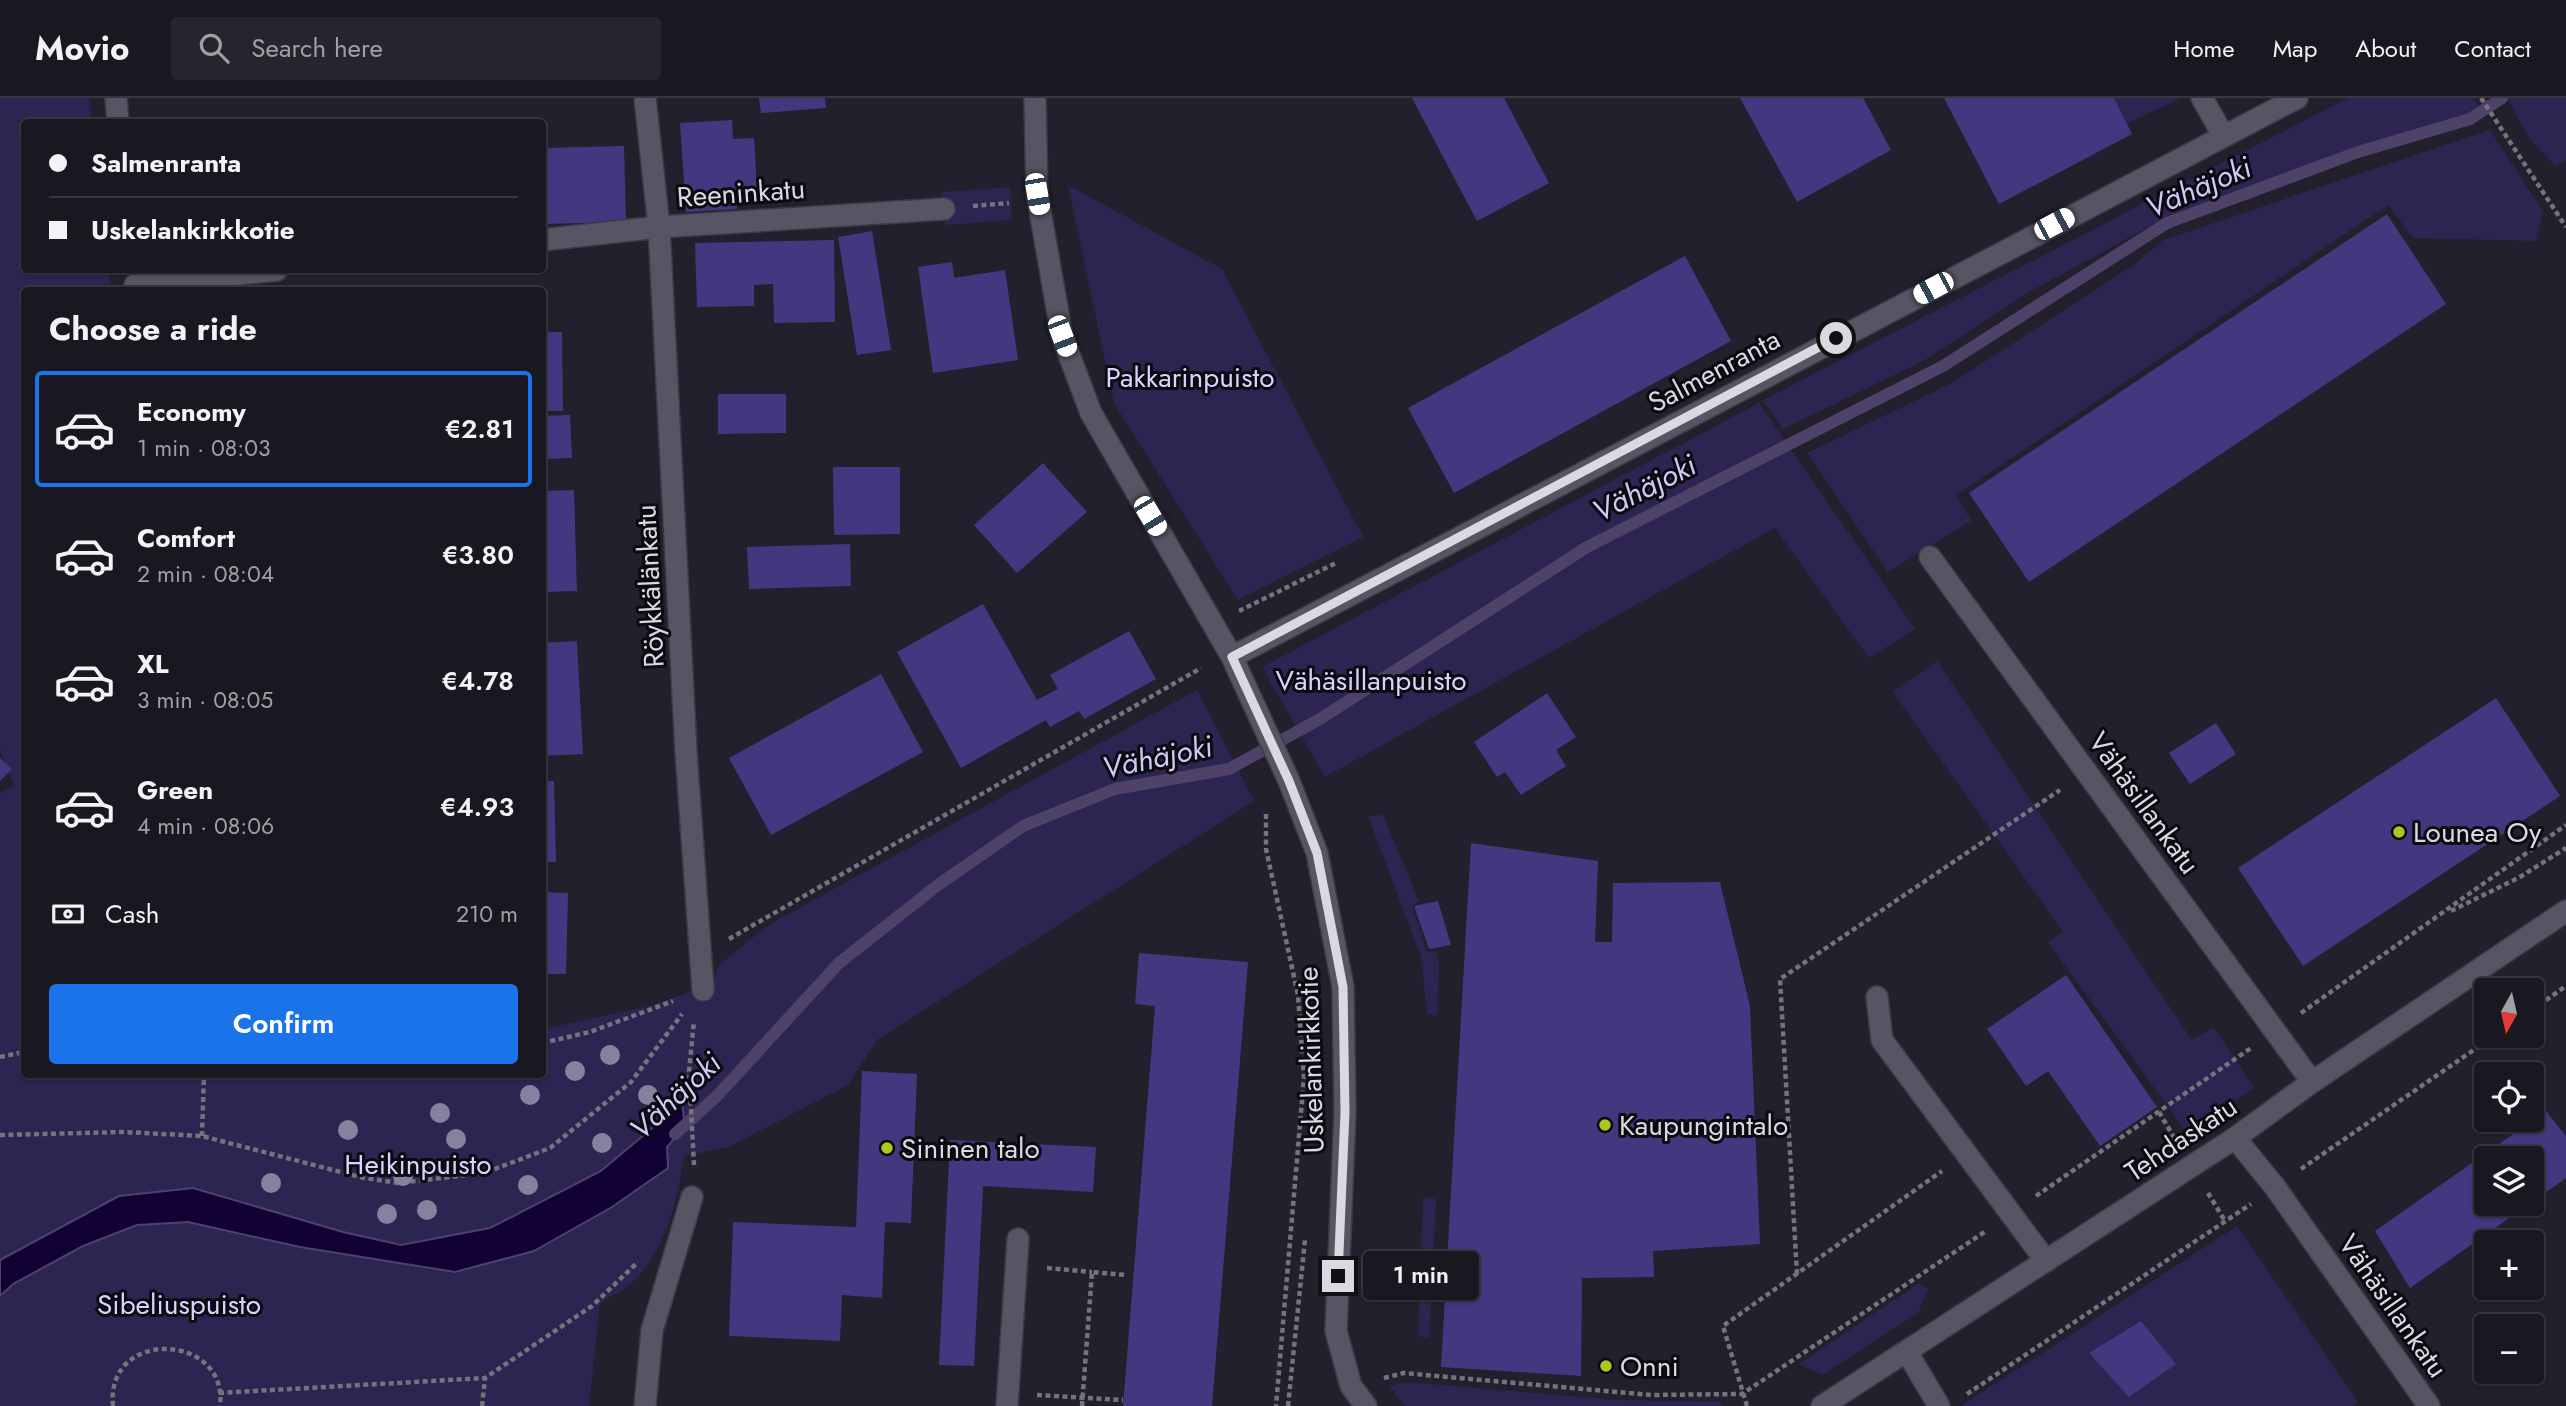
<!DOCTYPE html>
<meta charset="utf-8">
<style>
body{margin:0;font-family:Jost,sans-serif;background:#26252e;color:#f1f3f6;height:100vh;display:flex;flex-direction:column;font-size:26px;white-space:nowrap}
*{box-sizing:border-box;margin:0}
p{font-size:23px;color:#9fa0a5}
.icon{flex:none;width:38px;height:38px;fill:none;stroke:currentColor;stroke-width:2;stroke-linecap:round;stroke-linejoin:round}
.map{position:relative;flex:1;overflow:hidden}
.panel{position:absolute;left:21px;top:189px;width:525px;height:791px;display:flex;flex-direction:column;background:#191821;border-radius:7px;box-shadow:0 2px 5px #0004,0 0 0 2px #37373f}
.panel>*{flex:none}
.guide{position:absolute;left:21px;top:21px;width:525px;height:154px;border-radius:7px;box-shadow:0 2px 5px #0004,0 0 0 2px #37373f;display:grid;align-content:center;height:154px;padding:0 28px;background:#191821}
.needle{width:46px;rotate:188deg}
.controls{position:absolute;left:2474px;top:880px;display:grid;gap:14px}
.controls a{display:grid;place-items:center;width:70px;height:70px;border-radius:7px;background:#191821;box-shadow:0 2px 5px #0004,0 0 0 2px #37373f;font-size:35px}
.end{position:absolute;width:32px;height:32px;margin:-16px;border:9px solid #d9d9e2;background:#111;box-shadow:0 0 0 4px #111}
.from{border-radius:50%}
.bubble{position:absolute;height:49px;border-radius:7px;background:#191821;box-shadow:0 2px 5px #0004,0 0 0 2px #37373f;font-size:23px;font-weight:600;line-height:49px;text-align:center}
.car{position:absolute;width:21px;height:42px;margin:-21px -10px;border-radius:9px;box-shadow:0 0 5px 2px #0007;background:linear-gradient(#fff 24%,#345 0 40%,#fff 0 76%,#345 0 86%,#fff 0)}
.guide b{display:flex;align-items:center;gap:24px;height:66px;font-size:26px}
.guide b+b{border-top:2px solid #37373f}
.guide i{width:18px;height:18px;background:#f1f3f6}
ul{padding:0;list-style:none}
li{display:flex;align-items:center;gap:21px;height:116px;margin:0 14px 10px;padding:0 14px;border:4px solid transparent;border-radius:7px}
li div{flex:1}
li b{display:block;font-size:26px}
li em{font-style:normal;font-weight:600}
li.current{border-color:#1a73e8}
li>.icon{width:63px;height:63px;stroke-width:1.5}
h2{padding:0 28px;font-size:32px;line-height:84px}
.pay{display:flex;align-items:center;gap:18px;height:77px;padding:0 28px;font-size:26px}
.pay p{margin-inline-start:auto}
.primary-button{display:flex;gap:14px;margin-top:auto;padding:14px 28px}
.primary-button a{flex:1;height:80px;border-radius:7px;background:#1a73e8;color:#fff;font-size:28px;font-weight:600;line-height:80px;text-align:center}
header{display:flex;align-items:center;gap:42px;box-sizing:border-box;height:98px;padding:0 35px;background:#191821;border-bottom:2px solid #37373f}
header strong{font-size:33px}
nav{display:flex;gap:38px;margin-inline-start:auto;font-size:24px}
.search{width:490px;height:63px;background:#26252e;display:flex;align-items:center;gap:18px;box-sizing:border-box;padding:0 24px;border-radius:7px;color:#9fa0a5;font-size:26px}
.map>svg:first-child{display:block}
.green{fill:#2c2551}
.water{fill:#120135;stroke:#4e4269;stroke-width:2}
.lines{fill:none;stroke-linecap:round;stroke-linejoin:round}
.stream{stroke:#4e4269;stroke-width:12}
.building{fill:#44377f}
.lane-casing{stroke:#3c3b45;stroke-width:24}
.street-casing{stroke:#3c3b45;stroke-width:24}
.secondary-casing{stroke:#3c3b45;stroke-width:24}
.path{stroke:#74747e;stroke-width:4.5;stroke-dasharray:5 3.5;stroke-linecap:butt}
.lane{stroke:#565563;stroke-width:21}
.street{stroke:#565563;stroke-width:21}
.secondary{stroke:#565563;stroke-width:21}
.tree{fill:#8582a0}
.route{stroke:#d9d9e2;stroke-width:9}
.poi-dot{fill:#a7c81f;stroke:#0b0a10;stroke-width:2.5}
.labels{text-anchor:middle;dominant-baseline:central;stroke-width:6;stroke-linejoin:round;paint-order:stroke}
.street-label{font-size:28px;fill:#d9d9e2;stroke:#0b0a10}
.park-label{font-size:28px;fill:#d6d3fe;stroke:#0b0a10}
.poi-label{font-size:28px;fill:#d9d9e2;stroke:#0b0a10;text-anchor:start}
.water-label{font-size:30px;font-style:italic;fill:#cdcaf5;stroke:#0b0a10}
</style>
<header>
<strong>Movio</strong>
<div class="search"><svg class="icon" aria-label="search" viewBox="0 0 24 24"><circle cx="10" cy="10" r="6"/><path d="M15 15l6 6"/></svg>Search here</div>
<nav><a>Home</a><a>Map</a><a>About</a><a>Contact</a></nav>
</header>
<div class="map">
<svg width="2566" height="1308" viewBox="0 0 2566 1308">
<rect width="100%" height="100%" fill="#21202c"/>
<path class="green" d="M 0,0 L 89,0 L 92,24 L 24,24 L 24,172 L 108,172 L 111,192 L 24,192 L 24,976 L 542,976 L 543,931 L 650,908 L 710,887 L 720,866 L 770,826 L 1197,592 L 1254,703 L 877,942 L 848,987 L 729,1049 L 684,1058 C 678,1102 665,1158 628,1188 C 620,1194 609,1199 600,1205 L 589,1308 L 0,1308 L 0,695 L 14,687 L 0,652 Z
M 2110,0 L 2181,0 L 2124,27 Z
M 2348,0 L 2473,0 L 2479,8 L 2464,17 L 2356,49 L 2165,120 L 2029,194 L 1923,263 L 1783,331 L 1763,302 Z
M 2507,0 L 2566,0 L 2566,62 L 2555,68 L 2529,40 Z
M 2490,32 L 2543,113 L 2536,143 L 2413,140 L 2388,107 L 1957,397 L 1971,423 L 1888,474 L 1807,355 L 1952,285 L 2135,166 L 2163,142 Z
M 1068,87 L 1222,171 L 1363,439 L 1238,502 L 1114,305 Z
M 1010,89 L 1012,122 L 945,127 L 942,94 Z
M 1759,305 L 1915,531 L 1869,560 L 1775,430 L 1325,679 L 1262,569 Z
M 1937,563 L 2192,942 L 2214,929 L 2254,990 L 2188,1036 L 2048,844 L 2063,834 L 1893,594 Z
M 1383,717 L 1419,803 L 1412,808 L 1427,854 L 1436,853 L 1439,866 L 1437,918 L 1427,915 L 1421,859 L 1368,718 Z
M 1423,1099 L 1436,1101 L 1429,1240 L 1418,1238 Z
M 2237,1128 L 2358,1304 L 2352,1308 L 1961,1308 Z
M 1919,1185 L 1928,1191 L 1918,1215 L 1822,1277 L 1799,1266 Z
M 1407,1284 L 1618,1302 L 1720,1304 L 1722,1308 L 1405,1308 L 1389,1288 Z"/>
<path class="water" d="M 682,1005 L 685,1028 L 667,1049 L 668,1070 L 612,1109 L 534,1153 L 455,1174 L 300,1149 L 188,1124 L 137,1127 L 83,1148 L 13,1186 L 0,1198 L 0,1162 L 119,1098 L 193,1090 L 343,1134 L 401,1147 L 490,1130 L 601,1073 Z"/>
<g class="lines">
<path class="stream" d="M 675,1036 L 717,998 L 839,865 L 938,787 L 1023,728 L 1115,691 L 1229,671 L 1320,621 L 1587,449 L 1943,268 L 2167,125 L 2358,54 L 2470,21 L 2502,0"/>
</g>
<path class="building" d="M 759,0 L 825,0 L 826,10 L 761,15 Z
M 1412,0 L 1504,0 L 1549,85 L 1477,123 Z
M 1740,0 L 1863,0 L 1891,52 L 1797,104 Z
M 1944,0 L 2114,0 L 2132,36 L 1999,106 Z
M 732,22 L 733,41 L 754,40 L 757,89 L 736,90 L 737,111 L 686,114 L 680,25 Z
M 624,48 L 626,124 L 542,126 L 542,50 Z
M 2387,116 L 2446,206 L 2029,484 L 1969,395 Z
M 872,133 L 891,252 L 857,257 L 838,139 Z
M 834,142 L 835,224 L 774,225 L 773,186 L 754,187 L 754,208 L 697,209 L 695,145 Z
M 1685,158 L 1731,243 L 1454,395 L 1408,310 Z
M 952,164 L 954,180 L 1005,172 L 1018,262 L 933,275 L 918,169 Z
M 542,234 L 562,234 L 563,313 L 542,313 Z
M 718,296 L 786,296 L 786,335 L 718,336 Z
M 570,317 L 572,360 L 542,361 L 542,318 Z
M 1043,365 L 1087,414 L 1017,475 L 974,427 Z
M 833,369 L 900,369 L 900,436 L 834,437 Z
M 574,392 L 577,493 L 542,494 L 542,393 Z
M 850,446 L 851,488 L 749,491 L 747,449 Z
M 983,506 L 1037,602 L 1058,591 L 1050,577 L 1129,533 L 1156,581 L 1084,621 L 1079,613 L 1050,629 L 1046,622 L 961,670 L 897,554 Z
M 577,543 L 583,656 L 542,658 L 542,545 Z
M 881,576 L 923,654 L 771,737 L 729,660 Z
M 1547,595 L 1576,639 L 1556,652 L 1566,668 L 1521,697 L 1505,674 L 1497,679 L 1474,644 Z
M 2496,600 L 2560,698 L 2303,868 L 2238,770 Z
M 2216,625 L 2236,656 L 2190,686 L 2169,655 Z
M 0,660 L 12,671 L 0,683 Z
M 542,683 L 554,683 L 556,764 L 542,764 Z
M 1471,745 L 1598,763 L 1595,844 L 1612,844 L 1613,785 L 1720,784 L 1750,908 L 1760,1146 L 1653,1153 L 1654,1179 L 1582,1180 L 1581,1278 L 1441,1269 Z
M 542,794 L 568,795 L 566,876 L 542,876 Z
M 1438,803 L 1451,847 L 1429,851 L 1414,808 Z
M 1139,855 L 1248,864 L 1212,1308 L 1123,1308 L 1155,908 L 1135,906 Z
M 2066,877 L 2157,1009 L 2100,1048 L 2048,973 L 2026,988 L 1987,931 Z
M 862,973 L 917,976 L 911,1125 L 885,1124 L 882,1200 L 842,1197 L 840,1243 L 729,1238 L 733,1124 L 856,1129 Z
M 2546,1013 L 2566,1038 L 2566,1080 L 2532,1104 L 2532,1060 L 2487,1060 L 2487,1106 L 2529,1106 L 2410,1190 L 2375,1133 Z
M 950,1042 L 1096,1049 L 1093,1094 L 983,1088 L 974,1268 L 939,1267 Z
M 2141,1223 L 2176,1266 L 2129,1299 L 2089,1255 Z"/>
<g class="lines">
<g class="lane-casing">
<path id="lane" d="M 1877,899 L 1882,942 L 2046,1163
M 1907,1254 L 1939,1308
M 1007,1308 L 1018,1141"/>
</g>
<g class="street-casing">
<path id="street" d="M 116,0 L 118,24
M 645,0 L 659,129 L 686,654 L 703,892
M 1035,0 L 1037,96 L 1062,238 L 1091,315 L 1232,559 L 1289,683 L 1317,755 L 1343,889 L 1345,1014 L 1336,1233 L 1351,1288 L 1366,1308
M 2202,0 L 2223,37
M 542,142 L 659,129 L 944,111
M 135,187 L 277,172
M 1930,459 L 2312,984
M 1232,559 L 2297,0
M 2235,1040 L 2275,1089 L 2429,1308
M 645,1308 L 652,1232 L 692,1099"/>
</g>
<g class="secondary-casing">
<path id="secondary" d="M 1822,1308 L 2235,1040 L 2312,984 L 2566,813"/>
</g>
<path class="path" d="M 2481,0 L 2566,129
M 973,108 L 1009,105
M 1239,513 L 1338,464
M 1266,716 L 1266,751 L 1298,897 L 1304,979 L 1276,1308
M 2451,813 L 2520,779 L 2566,750
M 729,841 L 1201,570
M 2532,912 L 2566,888
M 2301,915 L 2566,727
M 542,945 L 590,934 L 673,903
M 0,959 L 24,954
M 2159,1014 L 2176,1043
M 0,1037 L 124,1034 L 202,1038 L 364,1080 L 399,1085 L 484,1075 L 550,1050 L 631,984 L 682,916
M 202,1038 L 204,976
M 694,1067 L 689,973 L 694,923
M 2301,1071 L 2494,938
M 2208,1095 L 2225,1123
M 2036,1098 L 2251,950
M 1047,1170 L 1092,1174
M 1797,1176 L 1780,881 L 2060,692
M 1384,1280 L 1404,1275 L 1651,1297 L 1742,1296 L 1986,1133
M 219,1295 L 485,1280 L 592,1208 L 638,1164
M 1967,1296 L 2251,1106
M 1037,1297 L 1123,1302
M 113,1308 C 105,1229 229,1235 220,1308
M 482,1308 L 485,1280
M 1082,1308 L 1092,1174 L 1126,1177
M 1288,1308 L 1305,1142
M 1747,1308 L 1723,1228 L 1942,1073"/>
<use href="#lane" class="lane"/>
<use href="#street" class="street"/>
<use href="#secondary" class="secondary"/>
</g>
<g class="tree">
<circle cx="610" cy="957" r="10"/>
<circle cx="575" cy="973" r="10"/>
<circle cx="530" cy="997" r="10"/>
<circle cx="648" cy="997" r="10"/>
<circle cx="440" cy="1015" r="10"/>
<circle cx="348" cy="1032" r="10"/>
<circle cx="456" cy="1041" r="10"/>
<circle cx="602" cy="1045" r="10"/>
<circle cx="403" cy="1078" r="10"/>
<circle cx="271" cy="1085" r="10"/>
<circle cx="528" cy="1087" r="10"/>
<circle cx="427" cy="1112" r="10"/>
<circle cx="387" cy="1116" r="10"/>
</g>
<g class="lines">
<path class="route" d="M 1338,1178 L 1345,1014 L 1343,889 L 1317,755 L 1289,683 L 1232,559 L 1836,240"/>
</g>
<g class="poi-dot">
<circle cx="2399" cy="734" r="7"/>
<circle cx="1605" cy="1027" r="7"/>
<circle cx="887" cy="1050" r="7"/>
<circle cx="1606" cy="1268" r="7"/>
</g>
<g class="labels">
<g class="street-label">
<text transform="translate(741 95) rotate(-4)">Reeninkatu</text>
<text transform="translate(1714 273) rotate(-28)">Salmenranta</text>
<text transform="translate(650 488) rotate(-93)">Röykkälänkatu</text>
<text transform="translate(2144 705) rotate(54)">Vähäsillankatu</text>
<text transform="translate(1311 962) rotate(-92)">Uskelankirkkotie</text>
<text transform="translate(2181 1041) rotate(-34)">Tehdaskatu</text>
<text transform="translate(2393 1208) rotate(55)">Vähäsillankatu</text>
</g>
<g class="park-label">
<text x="1190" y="279">Pakkarinpuisto</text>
<text x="1371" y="582">Vähäsillanpuisto</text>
<text x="418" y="1066">Heikinpuisto</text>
<text x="179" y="1206">Sibeliuspuisto</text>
</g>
<g class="poi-label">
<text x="2413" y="734">Lounea Oy</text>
<text x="1619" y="1027">Kaupungintalo</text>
<text x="901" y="1050">Sininen talo</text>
<text x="1620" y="1268">Onni</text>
</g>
<g class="water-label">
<text transform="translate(2198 89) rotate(-23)">Vähäjoki</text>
<text transform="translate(1644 390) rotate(-27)">Vähäjoki</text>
<text transform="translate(1157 659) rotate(-12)">Vähäjoki</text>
<text transform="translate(675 998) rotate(-43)">Vähäjoki</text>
</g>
</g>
</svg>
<div class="controls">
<a><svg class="needle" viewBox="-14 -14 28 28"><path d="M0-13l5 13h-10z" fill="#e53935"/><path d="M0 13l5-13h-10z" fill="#9fa0a5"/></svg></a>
<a><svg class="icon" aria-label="locate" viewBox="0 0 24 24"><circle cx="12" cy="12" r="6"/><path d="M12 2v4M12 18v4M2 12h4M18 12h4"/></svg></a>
<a><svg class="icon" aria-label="layers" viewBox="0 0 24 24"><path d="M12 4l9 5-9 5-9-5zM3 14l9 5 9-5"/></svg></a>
<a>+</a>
<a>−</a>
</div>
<i class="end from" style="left:1836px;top:240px"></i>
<i class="end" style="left:1338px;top:1178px"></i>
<div class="bubble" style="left:1363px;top:1153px;width:116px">1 min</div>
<i class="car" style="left:1037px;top:96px;rotate:170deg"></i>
<i class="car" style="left:2054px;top:126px;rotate:62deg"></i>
<i class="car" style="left:1933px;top:190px;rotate:242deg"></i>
<i class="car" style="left:1062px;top:238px;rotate:159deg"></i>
<i class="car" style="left:1150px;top:418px;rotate:149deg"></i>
<div class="guide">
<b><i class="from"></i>Salmenranta</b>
<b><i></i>Uskelankirkkotie</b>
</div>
<section class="panel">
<h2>Choose a ride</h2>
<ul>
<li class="current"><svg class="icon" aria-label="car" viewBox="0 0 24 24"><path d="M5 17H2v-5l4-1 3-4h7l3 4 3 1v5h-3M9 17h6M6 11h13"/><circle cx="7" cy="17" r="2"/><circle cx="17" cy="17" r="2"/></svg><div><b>Economy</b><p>1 min · 08:03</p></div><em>€2.81</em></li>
<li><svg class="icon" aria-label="car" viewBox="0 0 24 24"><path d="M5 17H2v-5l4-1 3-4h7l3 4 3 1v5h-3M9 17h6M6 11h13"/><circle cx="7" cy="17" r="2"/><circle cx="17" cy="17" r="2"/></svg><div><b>Comfort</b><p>2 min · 08:04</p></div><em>€3.80</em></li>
<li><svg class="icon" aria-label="car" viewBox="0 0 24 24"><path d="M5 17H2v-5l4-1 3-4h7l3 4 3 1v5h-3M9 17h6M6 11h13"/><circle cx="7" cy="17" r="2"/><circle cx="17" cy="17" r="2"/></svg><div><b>XL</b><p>3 min · 08:05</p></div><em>€4.78</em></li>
<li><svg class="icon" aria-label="car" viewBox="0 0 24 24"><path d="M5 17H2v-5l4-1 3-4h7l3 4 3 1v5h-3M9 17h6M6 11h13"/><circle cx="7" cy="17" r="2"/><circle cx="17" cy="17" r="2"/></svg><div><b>Green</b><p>4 min · 08:06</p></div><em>€4.93</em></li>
</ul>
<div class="pay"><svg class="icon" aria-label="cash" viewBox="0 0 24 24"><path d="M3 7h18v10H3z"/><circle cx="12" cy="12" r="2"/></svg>Cash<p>210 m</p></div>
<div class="primary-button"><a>Confirm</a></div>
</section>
</div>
